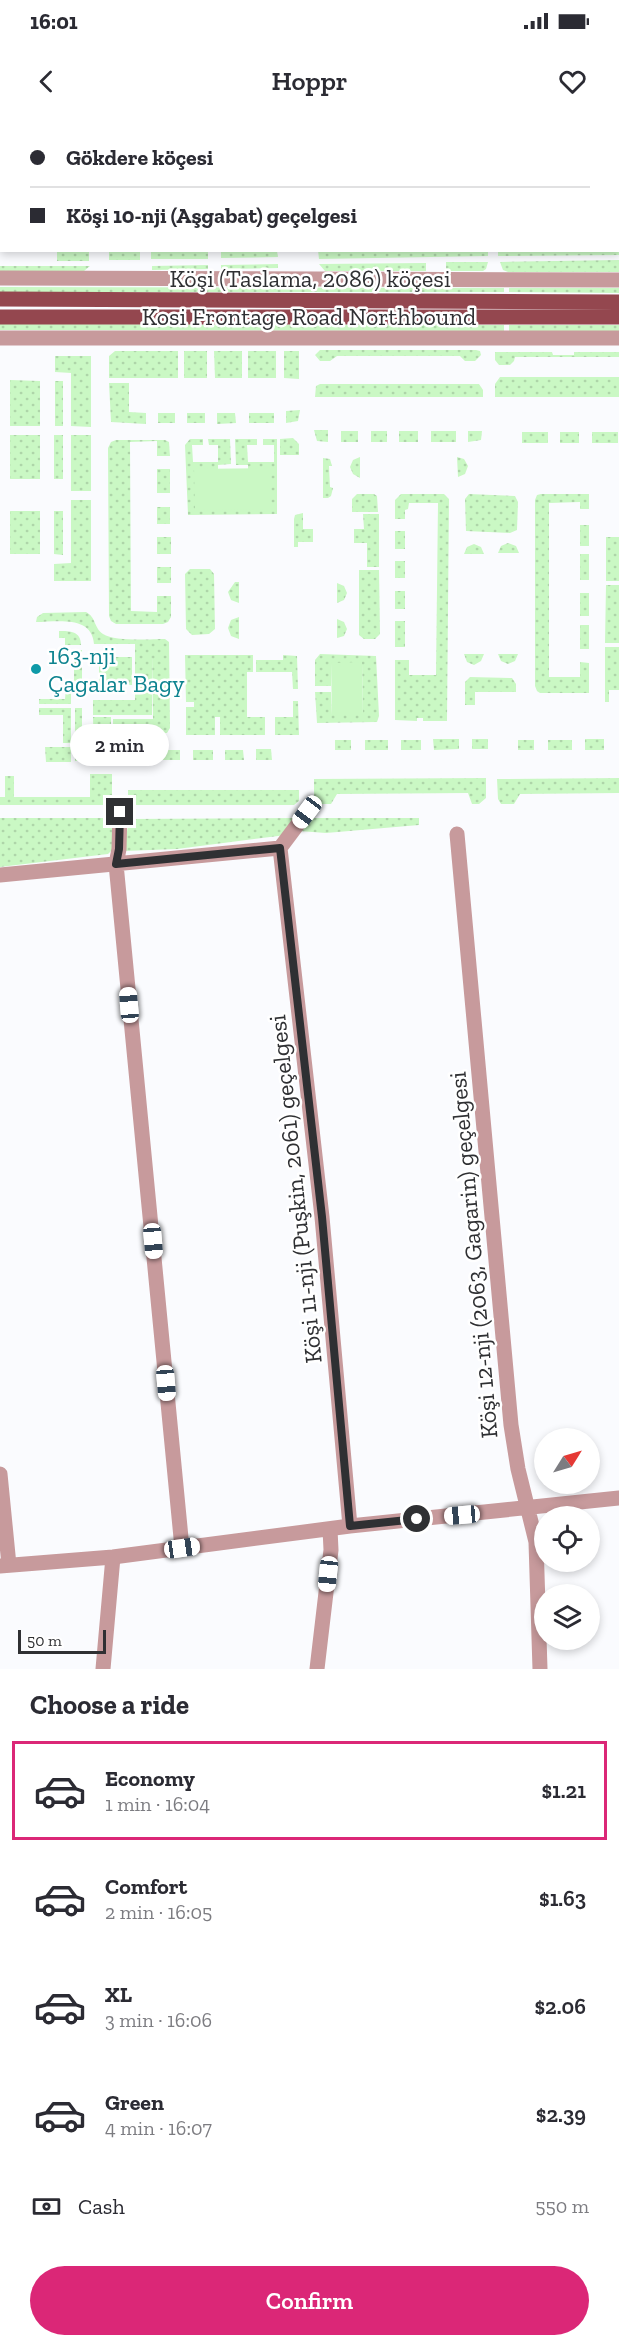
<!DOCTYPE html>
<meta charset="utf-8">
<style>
body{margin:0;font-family:"Zilla Slab",serif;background:#f7f7f7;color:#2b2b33;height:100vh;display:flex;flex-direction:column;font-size:22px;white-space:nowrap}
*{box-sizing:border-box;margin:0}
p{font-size:20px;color:#7c7c81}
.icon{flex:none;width:33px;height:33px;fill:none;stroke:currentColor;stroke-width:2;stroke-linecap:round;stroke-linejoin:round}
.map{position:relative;height:1549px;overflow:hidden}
.side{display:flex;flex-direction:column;background:#fff;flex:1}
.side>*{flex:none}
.top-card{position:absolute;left:0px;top:0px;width:620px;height:132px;box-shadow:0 3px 9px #0003;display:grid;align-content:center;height:132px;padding:0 30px;background:#fff}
.needle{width:39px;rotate:53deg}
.controls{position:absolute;left:534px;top:1308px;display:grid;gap:12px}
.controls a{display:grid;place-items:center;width:66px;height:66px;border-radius:50%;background:#fff;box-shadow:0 3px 9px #0003;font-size:30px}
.scale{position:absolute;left:18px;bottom:15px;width:88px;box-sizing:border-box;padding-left:6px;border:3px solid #2f3033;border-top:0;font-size:16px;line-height:21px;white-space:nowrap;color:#2f3033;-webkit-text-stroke:4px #fff;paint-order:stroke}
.end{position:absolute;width:27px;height:27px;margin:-14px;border:8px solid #2f3033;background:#fff;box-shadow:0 0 0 3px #fff}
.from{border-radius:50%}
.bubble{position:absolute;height:42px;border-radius:21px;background:#fff;box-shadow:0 3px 9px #0003;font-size:20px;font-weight:600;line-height:42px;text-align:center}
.car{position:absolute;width:18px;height:36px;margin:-18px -9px;border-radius:8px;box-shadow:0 0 4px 2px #0007;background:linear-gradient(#fff 24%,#345 0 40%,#fff 0 76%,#345 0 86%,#fff 0)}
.top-card b{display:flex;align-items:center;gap:21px;height:57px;font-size:22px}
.top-card b+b{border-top:2px solid #e1e1e2}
.top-card i{width:15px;height:15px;background:#2b2b33}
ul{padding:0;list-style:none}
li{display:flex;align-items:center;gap:18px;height:99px;margin:0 12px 9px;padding:0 18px;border:3px solid transparent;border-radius:0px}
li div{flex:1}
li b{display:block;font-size:22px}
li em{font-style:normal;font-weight:600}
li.current{border-color:#db2777}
li>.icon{width:54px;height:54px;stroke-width:1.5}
h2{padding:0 30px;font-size:27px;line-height:72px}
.pay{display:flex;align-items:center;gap:15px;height:66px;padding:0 30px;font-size:22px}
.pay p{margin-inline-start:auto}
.action{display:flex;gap:12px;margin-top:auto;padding:12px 30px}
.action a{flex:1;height:69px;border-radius:36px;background:#db2777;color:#fff;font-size:24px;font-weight:600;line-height:69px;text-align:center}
.status{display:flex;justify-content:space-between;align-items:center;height:42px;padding:0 30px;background:#fff;direction:ltr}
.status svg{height:16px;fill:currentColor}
header{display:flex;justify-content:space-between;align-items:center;height:78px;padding:0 30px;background:#fff;font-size:27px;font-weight:600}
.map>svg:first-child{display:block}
.grass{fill:url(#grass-dots)}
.pitch{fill:#caf8c4}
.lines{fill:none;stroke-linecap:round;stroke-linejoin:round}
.minor{stroke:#c79a9c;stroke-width:15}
.major{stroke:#94474f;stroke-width:15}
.route{stroke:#2f3033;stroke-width:8}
.culture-dot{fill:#0f9aa8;stroke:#fff;stroke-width:2}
.labels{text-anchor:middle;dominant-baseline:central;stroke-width:5;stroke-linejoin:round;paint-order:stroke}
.street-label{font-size:24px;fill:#2f3033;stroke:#fff}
.culture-label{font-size:24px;fill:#0d838f;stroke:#fff;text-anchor:start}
</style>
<div class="status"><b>16:01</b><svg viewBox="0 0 49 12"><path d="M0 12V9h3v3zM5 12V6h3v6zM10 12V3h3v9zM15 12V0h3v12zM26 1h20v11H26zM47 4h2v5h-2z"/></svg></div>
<header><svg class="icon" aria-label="back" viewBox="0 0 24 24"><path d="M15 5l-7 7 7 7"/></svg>Hoppr<svg class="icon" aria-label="heart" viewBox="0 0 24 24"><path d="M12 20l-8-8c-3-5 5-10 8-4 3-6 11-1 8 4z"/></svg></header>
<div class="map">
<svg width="619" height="1549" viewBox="0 0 619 1549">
<defs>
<pattern id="grass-dots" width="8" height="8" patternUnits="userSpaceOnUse" patternTransform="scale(1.5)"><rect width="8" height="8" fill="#caf8c4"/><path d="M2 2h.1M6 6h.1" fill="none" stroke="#aed5a9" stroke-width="1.8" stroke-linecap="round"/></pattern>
</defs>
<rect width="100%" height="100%" fill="#fafbfe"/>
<path class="grass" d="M 618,96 L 619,135 L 498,136 L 498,130 L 618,130 Z
M 57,131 L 89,131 L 89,141 L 57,141 Z
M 109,131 L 140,131 L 140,140 L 109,140 Z
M 151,131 L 208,131 L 208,139 L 151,139 Z
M 221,131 L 277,131 L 278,137 L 221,138 Z
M 488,131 L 488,136 L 319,139 L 318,130 Z
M 619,140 L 619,152 L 508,152 L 503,150 L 500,142 Z
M 446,142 L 488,142 L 486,149 L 483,151 L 446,151 Z
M 426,143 L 426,151 L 325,151 L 319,144 Z
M 278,144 L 278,148 L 221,149 L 221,145 Z
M 208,145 L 208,149 L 152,150 L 152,146 Z
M 0,146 L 90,146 L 84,151 L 0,151 Z
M 0,167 L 504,168 L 504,172 L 0,172 Z
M 509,168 L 619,168 L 619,173 L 509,172 Z
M 0,204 L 504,205 L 504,211 L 0,210 Z
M 509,205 L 619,205 L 619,211 L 509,211 Z
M 320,230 L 476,230 L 480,231 L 481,235 L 475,241 L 465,241 L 460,236 L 337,236 L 330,241 L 320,241 L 315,235 Z
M 115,231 L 178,231 L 178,258 L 109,258 L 109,236 Z
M 184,231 L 207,231 L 207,258 L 184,258 Z
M 214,231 L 242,231 L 242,258 L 215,258 Z
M 248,231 L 276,231 L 276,258 L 248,258 Z
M 284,231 L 299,231 L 299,259 L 284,258 Z
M 495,232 L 552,232 L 553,235 L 574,235 L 574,232 L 619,232 L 619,237 L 515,237 L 514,241 L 510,245 L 499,245 L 495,240 Z
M 55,236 L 91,236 L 91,307 L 71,306 L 71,253 L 55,252 Z
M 500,257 L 619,257 L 619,277 L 495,277 L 495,264 Z
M 10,260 L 40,261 L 40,306 L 10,306 Z
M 55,261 L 63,261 L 63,306 L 55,306 Z
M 109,263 L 129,263 L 129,292 L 146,293 L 146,304 L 111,302 Z
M 320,264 L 479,264 L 483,270 L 483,277 L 315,277 L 316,266 Z
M 300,290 L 298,301 L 286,303 L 286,291 Z
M 158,293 L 175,293 L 175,303 L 158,303 Z
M 187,293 L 205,293 L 205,303 L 187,303 Z
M 217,293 L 235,293 L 236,303 L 217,304 Z
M 249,293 L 274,293 L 274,303 L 249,303 Z
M 314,310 L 328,310 L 328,322 L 317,321 Z
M 341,311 L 358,311 L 358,322 L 341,322 Z
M 371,311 L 387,311 L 387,322 L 371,322 Z
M 399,311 L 418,311 L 418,322 L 399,322 Z
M 431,311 L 456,311 L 456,322 L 431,322 Z
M 468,311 L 482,311 L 481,320 L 468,322 Z
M 522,312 L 548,312 L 548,323 L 522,323 Z
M 560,312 L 579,312 L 579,323 L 560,323 Z
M 592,312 L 618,312 L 618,323 L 592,323 Z
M 10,315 L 40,315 L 40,359 L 10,359 Z
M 54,315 L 63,315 L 63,359 L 54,359 Z
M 71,315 L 91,315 L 91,371 L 71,371 Z
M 293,318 L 299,324 L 299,335 L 280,335 L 280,319 Z
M 190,319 L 203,319 L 203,325 L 192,325 L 193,342 L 218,342 L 218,325 L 209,325 L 208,319 L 230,319 L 231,344 L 218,345 L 218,349 L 194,349 L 269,389 L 269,349 L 248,349 L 248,345 L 236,345 L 235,319 L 257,319 L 257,325 L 247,325 L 248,342 L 274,342 L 274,325 L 263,325 L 263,319 L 277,319 L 277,394 L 188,395 L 185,325 Z
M 116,320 L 165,320 L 169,322 L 170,336 L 157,336 L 157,321 L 130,322 L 131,491 L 157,492 L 157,476 L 171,476 L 171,497 L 168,502 L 163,504 L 116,504 L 111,501 L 109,496 L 108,328 L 111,322 Z
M 360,337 L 360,358 L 353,354 L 350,347 L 353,340 Z
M 457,337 L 464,339 L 468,346 L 465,354 L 458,357 Z
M 323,338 L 330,339 L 332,346 L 329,346 L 330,367 L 333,368 L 331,376 L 328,378 L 323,378 Z
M 157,349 L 170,349 L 170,373 L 157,373 Z
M 357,374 L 374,374 L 377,376 L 378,392 L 352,392 L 352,379 Z
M 401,374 L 444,374 L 449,379 L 447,601 L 423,601 L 423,598 L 417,598 L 417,601 L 395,600 L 395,540 L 409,540 L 409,555 L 436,555 L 438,383 L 409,383 L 408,389 L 405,390 L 405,399 L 395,399 L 395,380 Z
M 469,374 L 515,376 L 518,382 L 517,410 L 510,413 L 466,411 L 465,379 Z
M 541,374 L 589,374 L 589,389 L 580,389 L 580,382 L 549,383 L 549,557 L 580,557 L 580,542 L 589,543 L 589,573 L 540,573 L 537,571 L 535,566 L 535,380 L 537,375 Z
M 71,380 L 91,380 L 91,461 L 54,461 L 54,444 L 71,443 Z
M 157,387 L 170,387 L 170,404 L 157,404 Z
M 10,391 L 40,391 L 40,434 L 10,434 Z
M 54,391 L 63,391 L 63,435 L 54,434 Z
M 303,393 L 303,409 L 313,409 L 313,422 L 298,422 L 298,427 L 294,427 L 294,399 L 295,395 Z
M 363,394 L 379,394 L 379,447 L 367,447 L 367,423 L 354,423 L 354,409 L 364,409 Z
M 580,405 L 589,405 L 589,426 L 580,426 Z
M 395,411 L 405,411 L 405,429 L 395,429 Z
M 157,417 L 171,417 L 171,434 L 157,434 Z
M 606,417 L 619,417 L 619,461 L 606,461 Z
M 508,423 L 516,426 L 519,433 L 498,433 L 501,426 Z
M 474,424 L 481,427 L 484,434 L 464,434 L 467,427 Z
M 580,434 L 589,434 L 589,460 L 580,460 Z
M 395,441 L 405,441 L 405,458 L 395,458 Z
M 157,447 L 171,447 L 171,463 L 157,463 Z
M 190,449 L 210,449 L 214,454 L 215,509 L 209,514 L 192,515 L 186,509 L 185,454 Z
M 359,450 L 379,450 L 380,514 L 375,519 L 364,519 L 359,515 Z
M 235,462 L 239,462 L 239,483 L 231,480 L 228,472 Z
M 337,463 L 344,466 L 347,473 L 344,480 L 337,483 Z
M 606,465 L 619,465 L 619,523 L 605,523 Z
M 395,471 L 405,471 L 405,489 L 395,489 Z
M 580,473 L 589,473 L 589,496 L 580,496 Z
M 86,492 C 96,497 94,508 103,514 C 115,522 151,519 165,519 L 169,522 L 170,608 L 167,613 L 113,614 L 113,599 L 153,599 L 152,534 L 152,595 L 93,595 L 93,580 L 135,580 L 135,524 L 94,524 C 92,495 57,502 36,502 L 37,497 L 43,493 Z
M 239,497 L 239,519 L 231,516 L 228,508 L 231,500 Z
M 337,499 L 344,502 L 347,509 L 344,516 L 337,518 Z
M 395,501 L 405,501 L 405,527 L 395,527 Z
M 580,505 L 589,505 L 589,529 L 580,529 Z
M 59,511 C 70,511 81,511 81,525 L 65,525 L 65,518 L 59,518 Z
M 605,527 L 619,527 L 619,570 L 609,570 L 609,582 L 605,582 Z
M 74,530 L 82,530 L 82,564 L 74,564 Z
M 320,534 L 376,536 L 379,596 L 377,602 L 317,603 L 315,572 L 331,572 L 332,595 L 363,595 L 362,543 L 331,543 L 331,566 L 315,566 L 315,540 Z
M 464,534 L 484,534 L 481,541 L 474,545 L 467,542 Z
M 498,534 L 518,534 L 515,541 L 508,544 L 501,541 Z
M 185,535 L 253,535 L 253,552 L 247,552 L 247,597 L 265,597 L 265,615 L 220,615 L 220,597 L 215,597 L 215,615 L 186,615 L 186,587 L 194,587 L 194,582 L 186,582 Z
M 283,535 L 297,536 L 298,569 L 293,569 L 292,552 L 256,552 L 256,540 L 283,540 Z
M 99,537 L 132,537 L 132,565 L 99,565 Z
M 470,557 L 512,558 L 516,564 L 516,572 L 475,572 L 475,585 L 465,585 L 465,562 Z
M 66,568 L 71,568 L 71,584 L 39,584 L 39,579 L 65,579 Z
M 293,581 L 298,581 L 299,615 L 275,615 L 275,597 L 293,597 Z
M 39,588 L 71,588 L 71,623 L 63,623 L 63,595 L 39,595 Z
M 75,588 L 82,588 L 82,641 L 75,641 Z
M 93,597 L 111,597 L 111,643 L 99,641 L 94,637 Z
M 433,619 L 459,619 L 459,629 L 434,630 Z
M 472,619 L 488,619 L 488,629 L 472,629 Z
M 585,619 L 604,619 L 604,630 L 585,630 Z
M 335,620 L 351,620 L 351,630 L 335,630 Z
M 365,620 L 388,620 L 388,630 L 365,630 Z
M 401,620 L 421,620 L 421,630 L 401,630 Z
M 518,620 L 534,620 L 534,630 L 518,630 Z
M 548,620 L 572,620 L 572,630 L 548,630 Z
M 45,627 L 71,627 L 71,642 L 46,642 Z
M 271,629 L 272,640 L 256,640 L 256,629 Z
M 157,630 L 180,630 L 180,640 L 157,640 Z
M 193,630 L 213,630 L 213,640 L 193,640 Z
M 225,630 L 243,630 L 244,640 L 225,640 Z
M 90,654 L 112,654 L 112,685 L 0,685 L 0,677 L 5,677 L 5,656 L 14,656 L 14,677 L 90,677 Z
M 486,658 L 486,678 L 479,684 L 472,684 L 468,673 L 337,674 L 331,684 L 317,684 L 314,679 L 314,659 Z
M 619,658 L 619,673 L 520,674 L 514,684 L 501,684 L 498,679 L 497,659 Z
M 128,670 L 299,670 L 299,681 L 294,685 L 134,685 L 128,680 Z
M 0,698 L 114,698 L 114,728 L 108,734 L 0,747 Z
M 297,698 L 286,715 L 177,729 L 124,731 L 129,699 Z
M 308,698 L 419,698 L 419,705 L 326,713 L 299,711 Z"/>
<path class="pitch" d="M 269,348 L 269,389 L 195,390 L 194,349 Z
M 362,542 L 363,595 L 332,595 L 331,543 Z"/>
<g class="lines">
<path class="minor" d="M 0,158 L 619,160
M 0,218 L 619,218
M 120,692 L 119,729 L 116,744 L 182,1428
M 457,714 L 511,1305 L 518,1349 L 536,1422 L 540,1549
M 280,728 L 322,1097 L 350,1406
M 0,755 L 280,728 L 307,692
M 0,1354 L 9,1445
M 0,1446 L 113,1437 L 350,1406 L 619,1378
M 103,1549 L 113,1437
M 317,1549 L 331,1430 L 330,1409"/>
<path class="major" d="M 0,179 L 619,182
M 0,197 L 619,197"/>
</g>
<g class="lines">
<path class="route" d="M 120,692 L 119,729 L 116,744 L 280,728 L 322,1097 L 350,1406 L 417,1399"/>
</g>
<circle class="culture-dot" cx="36" cy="549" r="6"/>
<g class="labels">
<g class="street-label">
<text x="310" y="158">Köşi (Taslama, 2086) köçesi</text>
<text x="309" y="196">Kosi Frontage Road Northbound</text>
<text transform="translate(295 1069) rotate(-96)">Köşi 11-nji (Puşkin, 2061) geçelgesi</text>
<text transform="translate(473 1135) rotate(-95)">Köşi 12-nji (2063, Gagarin) geçelgesi</text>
</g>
<g class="culture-label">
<text x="48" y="535">163-nji<tspan x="48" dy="28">Çagalar Bagy</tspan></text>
</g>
</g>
</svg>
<div class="controls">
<a><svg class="needle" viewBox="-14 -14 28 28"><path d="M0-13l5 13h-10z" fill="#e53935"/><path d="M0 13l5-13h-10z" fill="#7c7c81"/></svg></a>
<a><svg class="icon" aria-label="locate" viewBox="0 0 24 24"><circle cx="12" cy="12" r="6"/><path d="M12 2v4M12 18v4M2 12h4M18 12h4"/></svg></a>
<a><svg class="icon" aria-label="layers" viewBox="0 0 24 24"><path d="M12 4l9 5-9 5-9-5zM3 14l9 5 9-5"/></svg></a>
</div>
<div class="scale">50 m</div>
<i class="end from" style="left:417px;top:1399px"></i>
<i class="end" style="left:120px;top:692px"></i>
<div class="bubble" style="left:70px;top:604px;width:99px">2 min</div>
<i class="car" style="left:307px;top:692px;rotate:217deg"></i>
<i class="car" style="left:129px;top:885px;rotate:355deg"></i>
<i class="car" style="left:153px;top:1121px;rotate:175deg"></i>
<i class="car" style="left:166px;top:1263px;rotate:175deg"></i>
<i class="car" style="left:462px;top:1395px;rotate:265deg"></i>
<i class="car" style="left:182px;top:1428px;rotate:82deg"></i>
<i class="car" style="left:328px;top:1454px;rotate:186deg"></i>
<div class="top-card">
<b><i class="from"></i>Gökdere köçesi</b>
<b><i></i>Köşi 10-nji (Aşgabat) geçelgesi</b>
</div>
</div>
<section class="side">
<h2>Choose a ride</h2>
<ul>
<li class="current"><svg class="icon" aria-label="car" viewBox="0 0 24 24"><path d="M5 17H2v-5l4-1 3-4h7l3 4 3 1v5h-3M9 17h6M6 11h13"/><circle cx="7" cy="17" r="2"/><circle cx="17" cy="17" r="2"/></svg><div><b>Economy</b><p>1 min · 16:04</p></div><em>$1.21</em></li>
<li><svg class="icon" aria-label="car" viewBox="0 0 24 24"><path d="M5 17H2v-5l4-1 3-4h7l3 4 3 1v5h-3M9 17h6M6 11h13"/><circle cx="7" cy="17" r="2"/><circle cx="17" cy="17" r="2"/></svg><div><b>Comfort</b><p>2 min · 16:05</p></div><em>$1.63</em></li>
<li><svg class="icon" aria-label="car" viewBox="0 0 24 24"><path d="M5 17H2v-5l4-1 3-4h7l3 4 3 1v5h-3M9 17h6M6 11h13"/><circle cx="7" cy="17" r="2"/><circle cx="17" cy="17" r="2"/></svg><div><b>XL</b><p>3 min · 16:06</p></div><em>$2.06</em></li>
<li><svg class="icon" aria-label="car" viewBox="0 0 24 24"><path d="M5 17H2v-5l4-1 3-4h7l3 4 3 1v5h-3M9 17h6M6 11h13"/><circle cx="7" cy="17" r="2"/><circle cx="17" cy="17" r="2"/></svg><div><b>Green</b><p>4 min · 16:07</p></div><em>$2.39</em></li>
</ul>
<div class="pay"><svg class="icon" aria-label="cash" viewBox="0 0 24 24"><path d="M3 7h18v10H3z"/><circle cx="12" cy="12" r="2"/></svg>Cash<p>550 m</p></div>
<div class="action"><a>Confirm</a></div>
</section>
